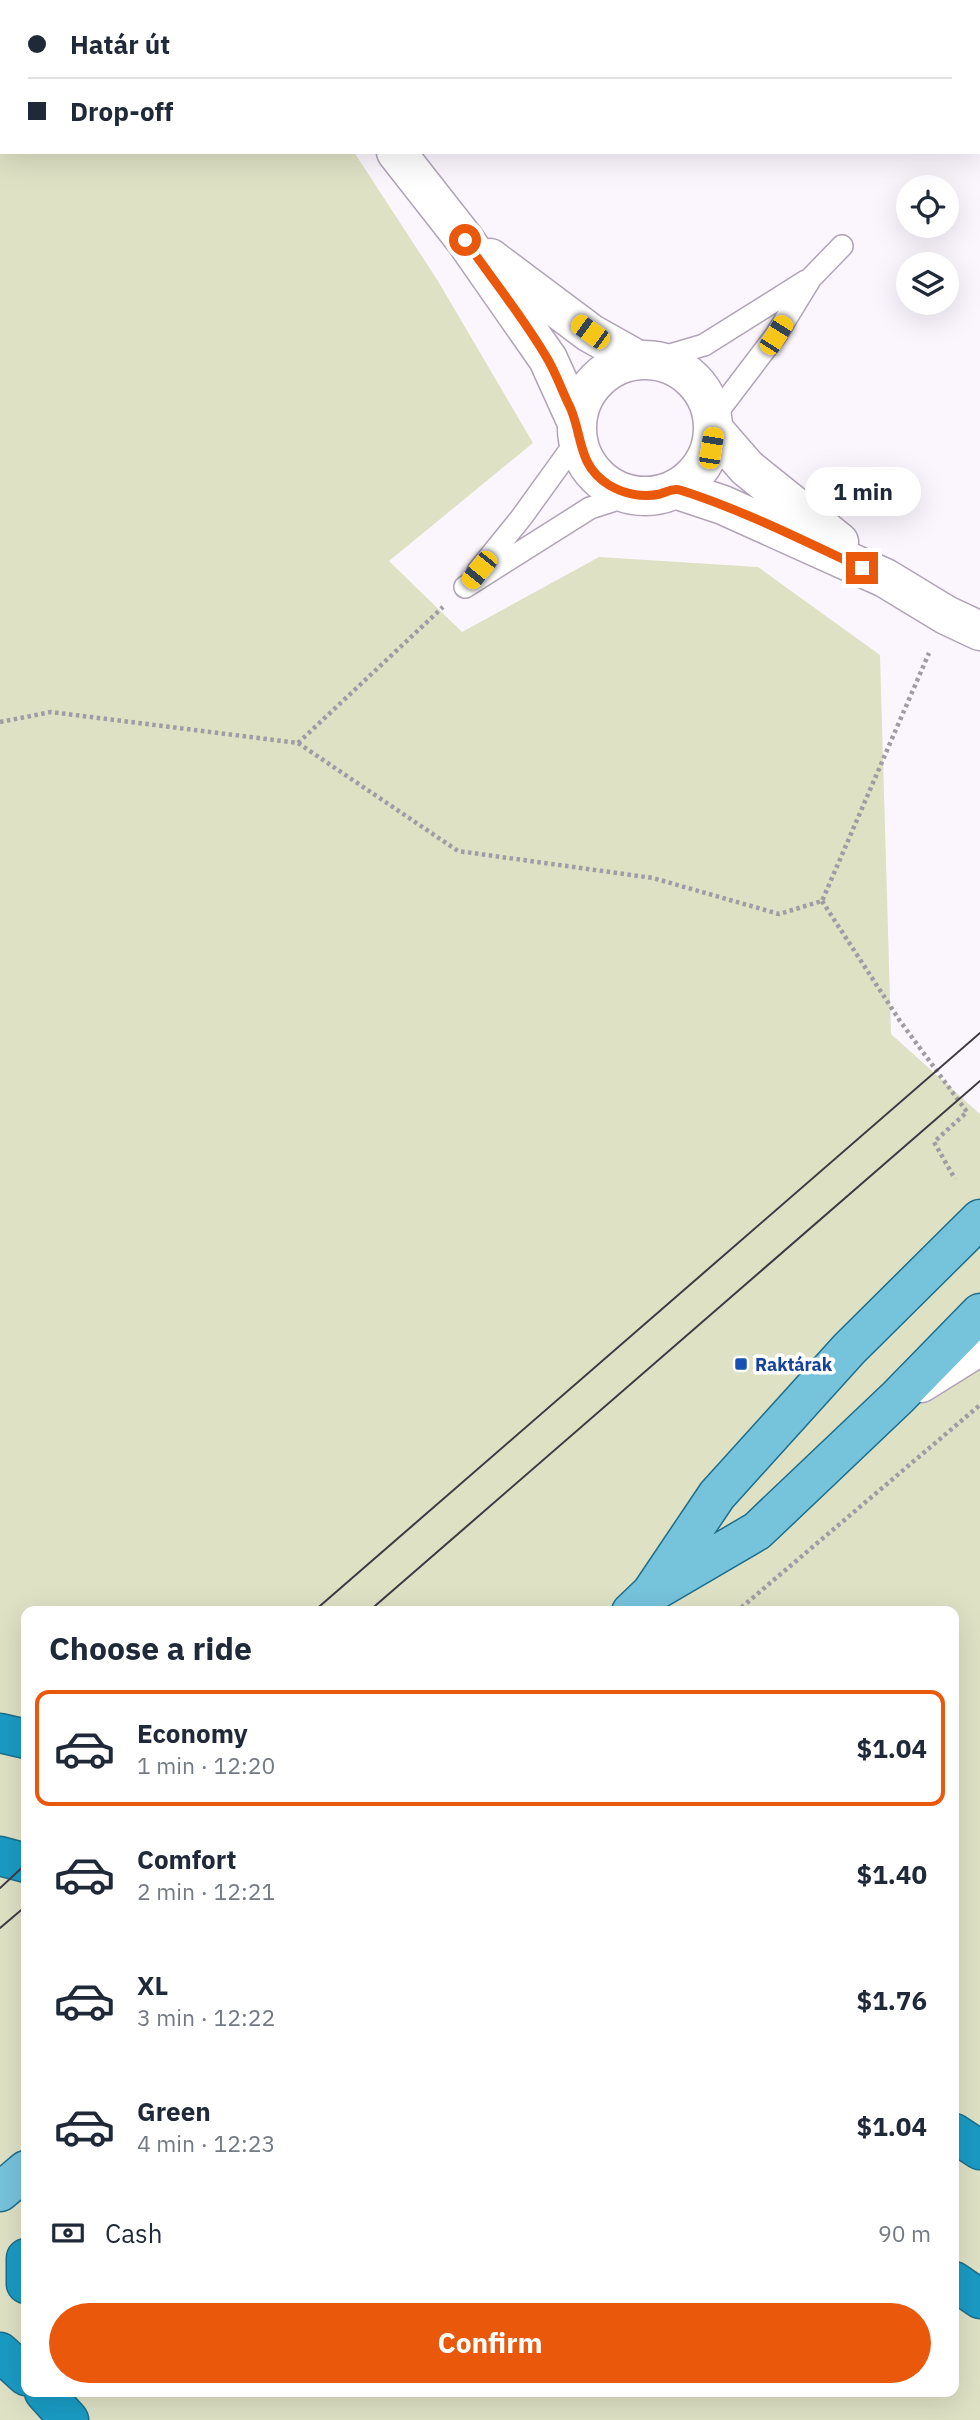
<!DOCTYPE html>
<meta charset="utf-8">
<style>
body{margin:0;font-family:"IBM Plex Sans",sans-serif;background:#f2f2f3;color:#1f2937;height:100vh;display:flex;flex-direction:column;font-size:26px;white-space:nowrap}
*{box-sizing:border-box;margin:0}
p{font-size:23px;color:#747a83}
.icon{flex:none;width:38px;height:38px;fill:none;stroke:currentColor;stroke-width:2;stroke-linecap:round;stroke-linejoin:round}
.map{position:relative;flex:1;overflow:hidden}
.drawer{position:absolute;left:21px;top:1606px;width:938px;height:791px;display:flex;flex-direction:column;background:#fff;border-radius:14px;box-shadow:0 7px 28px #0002}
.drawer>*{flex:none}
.top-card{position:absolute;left:0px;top:0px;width:980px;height:154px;box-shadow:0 7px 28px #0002;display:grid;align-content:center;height:154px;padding:0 28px;background:#fff}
.buttons{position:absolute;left:896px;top:175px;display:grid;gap:14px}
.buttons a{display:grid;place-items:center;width:63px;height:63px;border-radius:50%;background:#fff;box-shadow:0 7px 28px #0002;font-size:35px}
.end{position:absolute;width:32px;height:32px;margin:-16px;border:9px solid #ea580c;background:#fff;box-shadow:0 0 0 4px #fff}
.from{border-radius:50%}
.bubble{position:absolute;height:49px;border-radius:24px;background:#fff;box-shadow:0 7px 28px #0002;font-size:23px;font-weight:700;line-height:49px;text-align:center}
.car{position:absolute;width:21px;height:42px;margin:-21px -10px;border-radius:9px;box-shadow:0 0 5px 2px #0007;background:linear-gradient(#f5c518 24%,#345 0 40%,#f5c518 0 76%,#345 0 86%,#f5c518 0)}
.top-card b{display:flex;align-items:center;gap:24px;height:66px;font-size:26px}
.top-card b+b{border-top:2px solid #e0e1e3}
.top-card i{width:18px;height:18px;background:#1f2937}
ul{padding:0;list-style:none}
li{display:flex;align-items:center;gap:21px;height:116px;margin:0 14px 10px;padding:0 14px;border:4px solid transparent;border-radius:14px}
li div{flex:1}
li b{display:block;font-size:26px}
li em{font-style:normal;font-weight:700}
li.active{border-color:#ea580c}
li>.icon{width:63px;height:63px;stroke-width:1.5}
h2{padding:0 28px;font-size:32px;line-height:84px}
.pay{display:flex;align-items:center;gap:18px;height:77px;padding:0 28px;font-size:26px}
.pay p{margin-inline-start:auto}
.button{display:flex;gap:14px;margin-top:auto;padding:14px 28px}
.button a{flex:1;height:80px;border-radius:42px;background:#ea580c;color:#fff;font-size:28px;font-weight:700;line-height:80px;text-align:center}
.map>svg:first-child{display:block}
.green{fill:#dee1c4;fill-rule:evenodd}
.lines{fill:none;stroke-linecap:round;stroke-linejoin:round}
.lane-casing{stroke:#b0a3b7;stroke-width:24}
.street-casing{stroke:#b0a3b7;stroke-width:41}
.primary-casing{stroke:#1c6e8c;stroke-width:41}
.highway-casing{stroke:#1c6e8c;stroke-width:41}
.path{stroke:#a19ca4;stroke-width:4.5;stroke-dasharray:3.5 3.5;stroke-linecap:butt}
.lane{stroke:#fff;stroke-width:21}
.street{stroke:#fff;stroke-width:38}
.primary{stroke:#76c3dc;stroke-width:38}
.highway{stroke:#1a9bc4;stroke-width:38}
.tram{stroke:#3f3a42;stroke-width:2}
.route{stroke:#ea580c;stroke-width:9}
.transit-dot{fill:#1a4fb4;stroke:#fff;stroke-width:2.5}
.labels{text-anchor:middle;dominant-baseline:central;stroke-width:7;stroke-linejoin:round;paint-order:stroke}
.transit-label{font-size:18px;font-weight:bold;fill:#164399;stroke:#fff;text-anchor:start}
</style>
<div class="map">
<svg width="980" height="2420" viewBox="0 0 980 2420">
<rect width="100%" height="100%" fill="#fbf6fe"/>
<path class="green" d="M 0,0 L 256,0 L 257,2 L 2,2 L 2,152 L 354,152 L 438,281 L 533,443 L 389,561 L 462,632 L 599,557 L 758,567 L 880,655 L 891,1034 L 980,1114 L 980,2420 L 0,2420 ZM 26,1612 L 954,1612 L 954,2392 L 26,2392 Z"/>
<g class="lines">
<g class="lane-casing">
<path id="lane" d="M 653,360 L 704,345 L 806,281
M 713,418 L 776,335 L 811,278 L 842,246
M 478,571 L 521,518 L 578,439
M 465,587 L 590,508 L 615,500 L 645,496"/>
</g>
<g class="street-casing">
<path id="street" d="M 297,0 L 298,2
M 396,152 L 465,240 L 548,359 L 577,423
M 490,258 L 590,333 L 638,360
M577 428a68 68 0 1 1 136 0a68 68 0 1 1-136 0Z
M 714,430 L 747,468 L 839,542
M 675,489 L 723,505 L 885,578 L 946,615 L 980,631
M 921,1383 L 980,1346"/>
</g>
<g class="primary-casing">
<path id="primary" d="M 651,1593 L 717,1495 L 849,1349 L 980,1219
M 631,1612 L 651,1593 L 757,1531 L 898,1397 L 980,1313
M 0,2192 L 26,2170"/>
</g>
<g class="highway-casing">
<path id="highway" d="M 0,1733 L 26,1739
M 0,1856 L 26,1863
M 954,2133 L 980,2150
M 26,2258 L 26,2284
M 954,2281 L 980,2299
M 0,2352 L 26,2376
M 44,2392 L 69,2420"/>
</g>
<path class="path" d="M 978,73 L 980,72
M 0,722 L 51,712 L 298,743 L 458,851 L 653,878 L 779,914 L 822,901 L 929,653
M 298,743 L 443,607
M 822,901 L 900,1021 L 967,1112 L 934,1142 L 955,1179
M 736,1612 L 980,1405"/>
<use href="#lane" class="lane"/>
<use href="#street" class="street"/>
<use href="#primary" class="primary"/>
<use href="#highway" class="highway"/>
<path class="tram" d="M 313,1612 L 980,1033
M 368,1612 L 980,1081
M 0,1888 L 26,1864
M 0,1928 L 26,1906"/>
</g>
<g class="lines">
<path class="route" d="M 465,240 C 492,279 523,317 547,358 C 556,373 562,391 570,407 C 583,436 577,465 609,485 C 624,494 643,498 660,494 C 667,492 672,488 680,490 C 743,510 802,540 862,568"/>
</g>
<rect class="transit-dot" x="734" y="1357" width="14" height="14" rx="3.5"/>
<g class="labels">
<g class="transit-label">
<text x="755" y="1364">Raktárak</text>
</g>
</g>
</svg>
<div class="buttons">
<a><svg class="icon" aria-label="locate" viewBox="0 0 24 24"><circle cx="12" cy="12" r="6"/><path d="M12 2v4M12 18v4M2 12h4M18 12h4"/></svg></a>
<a><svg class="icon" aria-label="layers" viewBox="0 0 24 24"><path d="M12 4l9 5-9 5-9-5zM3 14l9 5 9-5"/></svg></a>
</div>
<i class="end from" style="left:465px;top:240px"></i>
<i class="end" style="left:862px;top:568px"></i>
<div class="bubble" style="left:805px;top:467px;width:116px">1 min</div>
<i class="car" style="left:590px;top:332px;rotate:306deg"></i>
<i class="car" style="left:776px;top:335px;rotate:32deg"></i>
<i class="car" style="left:711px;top:448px;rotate:9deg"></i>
<i class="car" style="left:479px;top:570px;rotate:219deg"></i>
<div class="top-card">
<b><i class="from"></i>Határ út</b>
<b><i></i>Drop-off</b>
</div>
<section class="drawer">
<h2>Choose a ride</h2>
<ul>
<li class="active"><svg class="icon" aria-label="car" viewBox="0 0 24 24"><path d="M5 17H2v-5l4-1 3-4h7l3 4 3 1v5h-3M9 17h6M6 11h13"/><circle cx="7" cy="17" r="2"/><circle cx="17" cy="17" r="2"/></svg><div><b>Economy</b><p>1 min · 12:20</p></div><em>$1.04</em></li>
<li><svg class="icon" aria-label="car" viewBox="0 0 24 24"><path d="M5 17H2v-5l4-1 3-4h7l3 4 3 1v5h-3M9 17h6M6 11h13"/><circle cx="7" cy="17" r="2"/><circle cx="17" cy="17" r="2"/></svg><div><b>Comfort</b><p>2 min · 12:21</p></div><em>$1.40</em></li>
<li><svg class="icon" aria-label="car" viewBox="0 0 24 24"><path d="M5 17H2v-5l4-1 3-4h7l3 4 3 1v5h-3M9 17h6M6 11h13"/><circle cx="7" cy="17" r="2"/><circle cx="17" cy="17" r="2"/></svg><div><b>XL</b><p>3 min · 12:22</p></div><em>$1.76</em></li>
<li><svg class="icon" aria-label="car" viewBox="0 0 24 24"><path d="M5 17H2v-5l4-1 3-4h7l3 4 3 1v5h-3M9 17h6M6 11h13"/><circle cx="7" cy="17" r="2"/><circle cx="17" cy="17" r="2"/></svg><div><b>Green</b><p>4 min · 12:23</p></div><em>$1.04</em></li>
</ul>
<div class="pay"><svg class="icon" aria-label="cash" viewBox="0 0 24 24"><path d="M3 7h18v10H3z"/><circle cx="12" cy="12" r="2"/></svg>Cash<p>90 m</p></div>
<div class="button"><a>Confirm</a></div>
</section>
</div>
